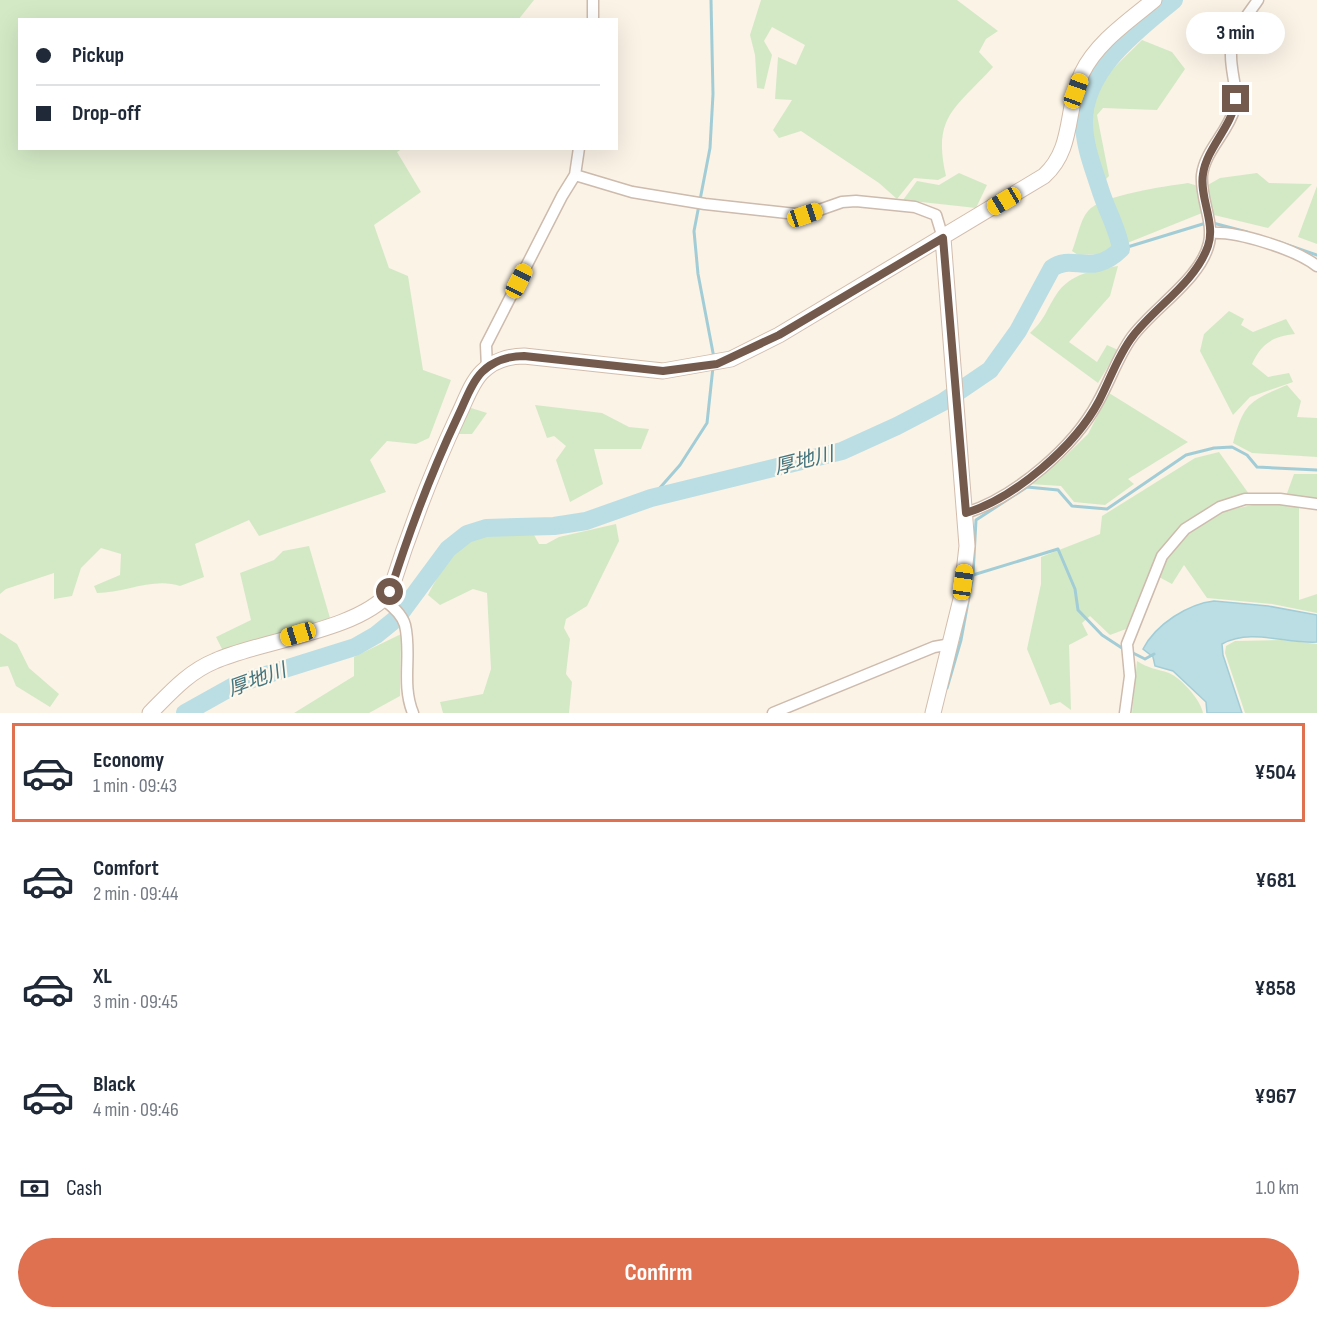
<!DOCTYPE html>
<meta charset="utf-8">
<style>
body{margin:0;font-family:"Sofia Sans Condensed","Noto Sans JP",sans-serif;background:#f6f6f7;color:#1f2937;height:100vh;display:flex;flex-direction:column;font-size:22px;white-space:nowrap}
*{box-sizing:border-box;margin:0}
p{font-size:20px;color:#747a83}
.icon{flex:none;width:33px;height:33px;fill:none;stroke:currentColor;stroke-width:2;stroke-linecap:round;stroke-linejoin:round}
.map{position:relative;height:713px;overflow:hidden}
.details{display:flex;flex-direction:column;background:#fff;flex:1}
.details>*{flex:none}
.top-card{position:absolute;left:18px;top:18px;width:600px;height:132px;border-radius:0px;box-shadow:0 6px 24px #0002;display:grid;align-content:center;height:132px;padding:0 18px;background:#fff}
.end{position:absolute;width:27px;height:27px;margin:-14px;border:8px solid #745a4c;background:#fff;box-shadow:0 0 0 3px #fff}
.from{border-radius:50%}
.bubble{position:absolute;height:42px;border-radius:21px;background:#fff;box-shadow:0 6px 24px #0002;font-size:20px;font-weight:700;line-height:42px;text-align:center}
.car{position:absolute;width:18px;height:36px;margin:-18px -9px;border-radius:8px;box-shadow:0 0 4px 2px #0007;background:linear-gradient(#f5c518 24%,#345 0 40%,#f5c518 0 76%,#345 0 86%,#f5c518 0)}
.top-card b{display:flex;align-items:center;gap:21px;height:57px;font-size:22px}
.top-card b+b{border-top:2px solid #e0e1e3}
.top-card i{width:15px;height:15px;background:#1f2937}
ul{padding:10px 0 0;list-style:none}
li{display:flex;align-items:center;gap:18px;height:99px;margin:0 12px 9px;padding:0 6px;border:3px solid transparent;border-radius:0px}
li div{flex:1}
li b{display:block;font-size:22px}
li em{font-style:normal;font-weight:700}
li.active{border-color:#e07150}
li>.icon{width:54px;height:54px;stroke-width:1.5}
.pay{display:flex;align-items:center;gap:15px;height:66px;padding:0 18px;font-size:22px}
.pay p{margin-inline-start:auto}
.cta{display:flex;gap:12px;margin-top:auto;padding:12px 18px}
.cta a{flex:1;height:69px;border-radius:36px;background:#e07150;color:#fff;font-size:24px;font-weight:700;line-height:69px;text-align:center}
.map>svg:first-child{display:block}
.green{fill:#d3e9c5}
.water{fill:#bbdee4;stroke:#a2cdd6;stroke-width:1.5}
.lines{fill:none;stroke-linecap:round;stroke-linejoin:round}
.stream{stroke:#a2cdd6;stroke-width:3}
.river{stroke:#bbdee4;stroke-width:18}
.street-casing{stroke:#cdbbad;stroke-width:13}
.secondary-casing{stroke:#d2bdad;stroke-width:17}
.street{stroke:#fff;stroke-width:10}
.secondary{stroke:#fff;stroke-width:15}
.route{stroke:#745a4c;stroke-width:8}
.labels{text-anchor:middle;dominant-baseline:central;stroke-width:4.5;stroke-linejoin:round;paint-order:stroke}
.water-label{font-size:20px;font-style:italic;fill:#43757f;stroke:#fef7ec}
</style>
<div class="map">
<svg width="1317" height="713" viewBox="0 0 1317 713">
<rect width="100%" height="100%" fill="#fbf3e6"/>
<path class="green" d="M 0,0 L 534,0 L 518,20 L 20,20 L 20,148 L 402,149 L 397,152 L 421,192 L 374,225 L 389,268 L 408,276 L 423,370 L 451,380 L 429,438 L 416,444 L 387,441 L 370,460 L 386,492 L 259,536 L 249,520 L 195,544 L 204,577 L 180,586 C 154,577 124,593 97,593 L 94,586 L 120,575 L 121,554 L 101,548 L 81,568 L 72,596 L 54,599 L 54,573 L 6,589 L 0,594 Z
M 761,0 L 957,0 L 998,31 L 986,39 L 979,52 L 993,67 C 956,108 932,116 946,176 L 938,180 L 914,178 L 897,199 L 879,183 L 801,131 L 779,138 L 773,130 L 792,100 L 775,99 L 778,57 L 796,65 L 805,45 L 772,27 L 764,41 L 772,55 L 764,89 L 757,88 L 755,55 L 750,35 Z
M 1142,40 L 1172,52 L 1185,69 L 1157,110 L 1103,108 L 1097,115 L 1109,176 L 1104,181 C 1097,170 1095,158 1091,146 C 1078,96 1110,72 1142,40 Z
M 959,173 L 987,185 L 976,208 L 903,200 L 917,181 L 939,185 Z
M 1257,173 L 1269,183 L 1312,184 L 1268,228 L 1214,215 L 1206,186 L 1220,178 Z
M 1188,183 L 1198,186 L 1202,213 L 1100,254 L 1078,255 L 1072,251 C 1077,239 1080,220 1088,211 C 1101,195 1167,186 1188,183 Z
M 1317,186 L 1317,244 L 1298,237 Z
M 1118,266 L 1110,296 L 1069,342 L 1097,362 L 1107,345 L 1118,350 L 1098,383 L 1030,333 C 1046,318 1045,312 1056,295 C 1070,273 1095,270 1118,266 Z
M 1229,311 L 1244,319 L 1241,325 L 1253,332 L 1286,319 L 1295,334 C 1273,336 1261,344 1252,364 L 1268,377 L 1289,373 L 1293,382 L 1250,397 L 1233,415 L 1200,351 L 1204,334 Z
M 1287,385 L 1301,401 L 1297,417 L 1317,418 L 1317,457 L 1252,453 L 1233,443 C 1244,403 1249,401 1287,385 Z
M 1109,393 L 1188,442 L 1128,479 L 1134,484 L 1105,505 L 1074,502 L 1061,486 L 1029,484 L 1060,461 L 1088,434 Z
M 535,405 L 602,413 L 629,427 L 649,429 L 641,449 L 594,449 L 603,484 L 570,502 L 556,460 L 566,446 L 554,436 L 547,438 Z
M 468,407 L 487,413 L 472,434 L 458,434 Z
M 1219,452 L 1249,494 C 1164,517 1157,555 1126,629 L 1110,635 L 1090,616 L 1082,623 L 1088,635 L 1069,645 L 1071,710 L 1060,702 L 1050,705 L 1027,649 L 1041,584 L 1041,557 L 1100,534 L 1102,516 L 1195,458 Z
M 1294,474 L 1317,474 L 1317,500 L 1286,496 Z
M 1259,504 L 1299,506 L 1299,600 L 1317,594 L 1317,613 L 1272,604 L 1207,598 L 1184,565 L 1172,584 L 1159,577 C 1177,526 1209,512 1259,504 Z
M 616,524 L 619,541 L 587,606 L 566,619 L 564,628 L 570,639 L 566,674 L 572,682 L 569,713 L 443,713 L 440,702 L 483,694 L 491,669 L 487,593 L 473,589 L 440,605 L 428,595 C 462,533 461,531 533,533 L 539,544 L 546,544 L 559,537 Z
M 309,546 L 330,618 L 223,651 L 216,637 L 251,620 L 240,573 L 274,560 L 283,551 Z
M 0,633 L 17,644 L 29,668 L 59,694 L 50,707 L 16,686 L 8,666 L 0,667 Z
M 401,634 L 400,696 L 369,713 L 294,713 L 354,676 L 354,657 Z
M 1282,640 L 1317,644 L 1317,713 L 1245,713 L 1225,653 L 1226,646 L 1235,641 Z
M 1137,661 C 1147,668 1157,669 1169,673 C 1181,678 1201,700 1203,713 L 1132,713 Z"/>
<path class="water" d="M 1214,601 L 1268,606 L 1317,615 L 1317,642 C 1286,644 1251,628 1222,644 L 1223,655 L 1242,713 L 1207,713 L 1206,702 L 1173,671 L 1155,666 L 1153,657 L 1143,649 C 1156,624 1188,604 1214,601 Z"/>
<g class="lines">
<path class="stream" d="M 711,0 L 713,94 L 710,148 L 694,231 L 698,274 L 714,358
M 1213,223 L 1247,232
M 1279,242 L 1317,255
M 1121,249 L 1206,223
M 651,498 L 680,465 L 707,423 L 713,367
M 973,575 L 976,520 L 1027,487 L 1058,490 L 1072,506 L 1107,509 L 1186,455 L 1214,448 L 1232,447 L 1247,455 L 1257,467 L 1317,470
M 1131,652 L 1145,659 L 1154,654
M 947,688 L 961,640 L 973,575 L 1058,549 L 1075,589 L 1078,610 L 1102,635 L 1125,650"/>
<path class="river" d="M 185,713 L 237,684 L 355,647 L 376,635 L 397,618 L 448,549 L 467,534 L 486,528 L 554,526 L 586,521 L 651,498 L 842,451 L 897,426 L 943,402 L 990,370 L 1018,331 L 1052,268 C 1073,253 1092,278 1121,249 C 1118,229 1106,209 1100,189 C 1093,167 1084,145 1084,122 C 1084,69 1138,30 1174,0"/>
<g class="street-casing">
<path id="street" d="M 593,20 L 593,0
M 575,175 L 632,192 L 705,204 L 805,215 L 842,202 L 856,201 L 915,207 L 936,215 L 943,238
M 1210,233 C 1237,231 1295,249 1317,266
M 487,368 L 486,345 L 562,196 L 575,175 L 579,148
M 966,513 C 1016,497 1074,447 1098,402 C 1110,381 1118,356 1132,337 C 1153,308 1201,279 1209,243 C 1214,221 1200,198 1202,175 C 1205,151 1227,133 1234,110 C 1239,93 1231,74 1231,56 C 1230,35 1247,16 1258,0
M 384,600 C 392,606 402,614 405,625 C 412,654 401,684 413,713
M 773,713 L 934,647 L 951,644
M 1125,713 L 1130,676 L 1127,644 L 1162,556 L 1185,529 L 1220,507 L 1245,499 L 1280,499 L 1317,504"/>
</g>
<g class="secondary-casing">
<path id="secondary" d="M 150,713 C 170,693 188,672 215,661 C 262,640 358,631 390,592 C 409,532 431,474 458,416 C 465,402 471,383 482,372 C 493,361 509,356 524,356 L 663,371 L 731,359 L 779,335 L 1044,176 C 1075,148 1065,108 1082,73 C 1097,42 1129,21 1154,0
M 933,713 L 961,599 L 967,546 L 943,238"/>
</g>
<use href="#street" class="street"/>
<use href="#secondary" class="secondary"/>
</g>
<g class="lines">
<path class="route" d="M 390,592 C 409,532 431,473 458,416 C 465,402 471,383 482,372 C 493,361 509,356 524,356 L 663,371 L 717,364 L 779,335 L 943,238 L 966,513 C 1015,498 1075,446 1099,401 C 1110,380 1118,355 1133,336 C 1156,306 1195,283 1208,246 C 1216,223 1199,197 1203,174 C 1207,147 1232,127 1236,99"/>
</g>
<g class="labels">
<g class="water-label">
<text transform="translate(804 461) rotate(-14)">厚地川</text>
<text transform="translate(257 680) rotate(-20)">厚地川</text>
</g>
</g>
</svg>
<i class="end from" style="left:390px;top:592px"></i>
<i class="end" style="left:1236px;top:99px"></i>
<div class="bubble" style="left:1186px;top:12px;width:99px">3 min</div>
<i class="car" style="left:1076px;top:91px;rotate:20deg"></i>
<i class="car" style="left:1004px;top:201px;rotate:239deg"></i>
<i class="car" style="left:805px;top:215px;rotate:71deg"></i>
<i class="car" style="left:519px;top:281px;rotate:27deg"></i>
<i class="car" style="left:963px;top:582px;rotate:8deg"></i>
<i class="car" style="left:298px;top:634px;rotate:253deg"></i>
<div class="top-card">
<b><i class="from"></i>Pickup</b>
<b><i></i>Drop-off</b>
</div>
</div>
<section class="details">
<ul>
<li class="active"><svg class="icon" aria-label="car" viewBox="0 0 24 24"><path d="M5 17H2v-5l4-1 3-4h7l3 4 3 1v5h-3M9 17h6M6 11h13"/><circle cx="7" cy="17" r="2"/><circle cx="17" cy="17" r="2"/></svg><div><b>Economy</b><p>1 min · 09:43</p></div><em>¥504</em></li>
<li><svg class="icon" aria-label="car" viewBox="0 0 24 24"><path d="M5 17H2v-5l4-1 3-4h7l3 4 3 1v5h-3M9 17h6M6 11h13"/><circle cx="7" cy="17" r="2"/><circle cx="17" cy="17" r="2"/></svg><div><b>Comfort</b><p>2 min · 09:44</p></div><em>¥681</em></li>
<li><svg class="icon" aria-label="car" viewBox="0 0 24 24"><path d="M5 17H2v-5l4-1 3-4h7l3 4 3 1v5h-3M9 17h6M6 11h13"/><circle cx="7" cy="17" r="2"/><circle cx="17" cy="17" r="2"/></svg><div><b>XL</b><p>3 min · 09:45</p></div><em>¥858</em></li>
<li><svg class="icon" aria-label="car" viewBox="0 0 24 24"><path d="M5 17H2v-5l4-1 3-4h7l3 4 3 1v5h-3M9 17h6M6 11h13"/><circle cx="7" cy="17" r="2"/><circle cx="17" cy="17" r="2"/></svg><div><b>Black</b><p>4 min · 09:46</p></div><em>¥967</em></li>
</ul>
<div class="pay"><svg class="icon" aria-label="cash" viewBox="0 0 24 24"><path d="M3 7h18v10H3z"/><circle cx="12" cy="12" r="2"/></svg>Cash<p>1.0 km</p></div>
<div class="cta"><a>Confirm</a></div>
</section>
